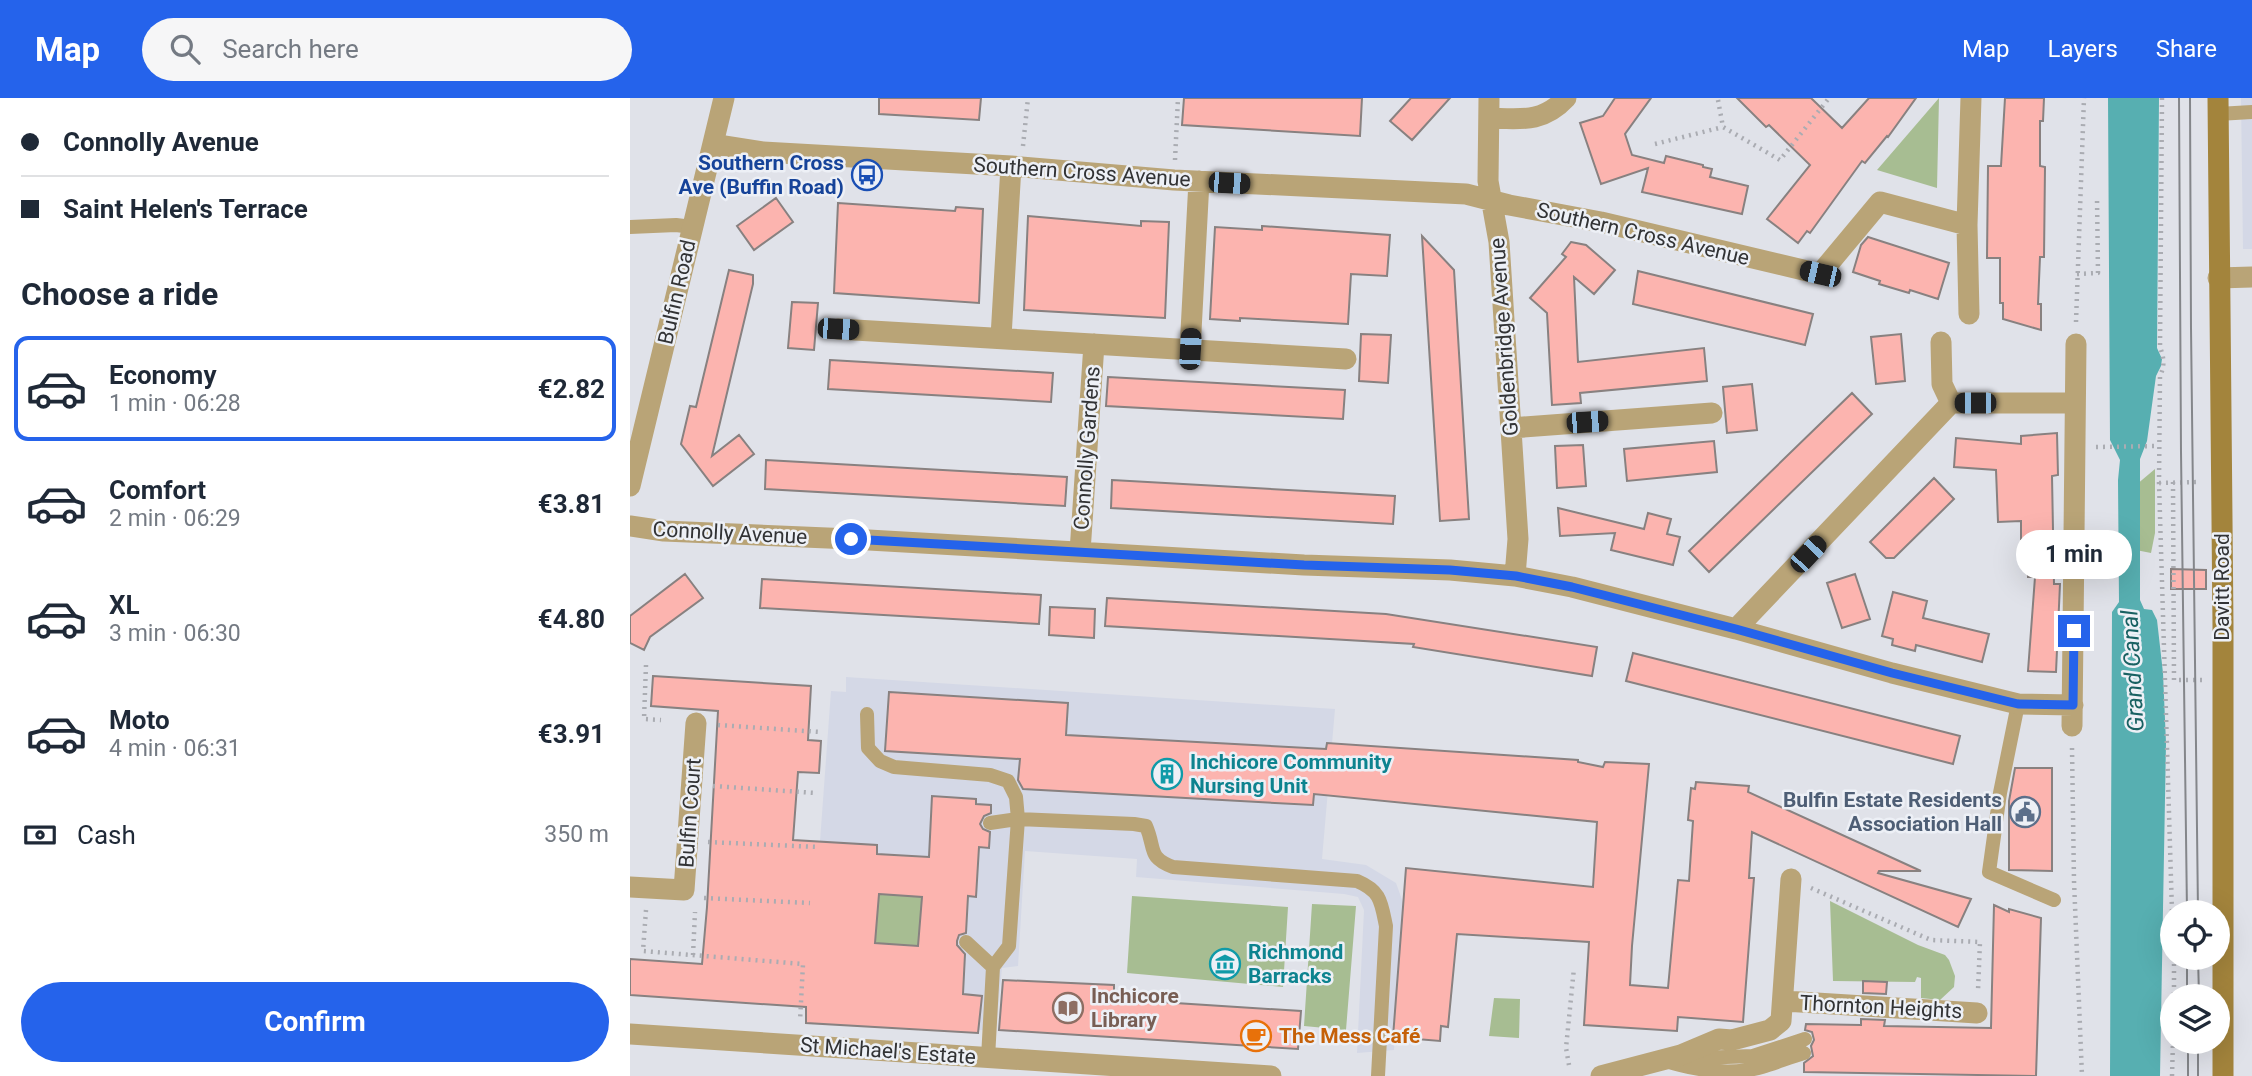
<!DOCTYPE html>
<meta charset="utf-8">
<style>
body{margin:0;font-family:Roboto,sans-serif;background:#f6f6f7;color:#1f2937;height:100vh;display:flex;flex-direction:column;font-size:26px;white-space:nowrap}
*{box-sizing:border-box;margin:0}
p{font-size:23px;color:#747a83}
.icon{flex:none;width:38px;height:38px;fill:none;stroke:currentColor;stroke-width:2;stroke-linecap:round;stroke-linejoin:round}
.map{position:relative;flex:1;overflow:hidden}
.details{display:flex;flex-direction:column;background:#fff;width:630px}
.details>*{flex:none}
.top-card{display:grid;align-content:center;height:154px;padding:0 21px;background:#fff}
.fabs{position:absolute;left:1530px;top:802px;display:grid;gap:14px}
.fabs a{display:grid;place-items:center;width:70px;height:70px;border-radius:50%;background:#fff;box-shadow:0 7px 28px #0002;font-size:35px}
.end{position:absolute;width:32px;height:32px;margin:-16px;border:9px solid #2563eb;background:#fff;box-shadow:0 0 0 4px #fff}
.from{border-radius:50%}
.bubble{position:absolute;height:49px;border-radius:24px;background:#fff;box-shadow:0 7px 28px #0002;font-size:23px;font-weight:700;line-height:49px;text-align:center}
.car{position:absolute;width:21px;height:42px;margin:-21px -10px;border-radius:9px;box-shadow:0 0 5px 2px #0007;background:linear-gradient(#222 24%,#8ab4d8 0 40%,#222 0 76%,#8ab4d8 0 86%,#222 0)}
.top-card b{display:flex;align-items:center;gap:24px;height:66px;font-size:26px}
.top-card b+b{border-top:2px solid #e0e1e3}
.top-card i{width:18px;height:18px;background:#1f2937}
ul{padding:0;list-style:none}
li{display:flex;align-items:center;gap:21px;height:105px;margin:0 14px 10px;padding:0 7px;border:4px solid transparent;border-radius:14px}
li div{flex:1}
li b{display:block;font-size:26px}
li em{font-style:normal;font-weight:700}
li.selected{border-color:#2563eb}
li>.icon{width:63px;height:63px;stroke-width:1.5}
h2{padding:0 21px;font-size:32px;line-height:84px}
.pay{display:flex;align-items:center;gap:18px;height:77px;padding:0 21px;font-size:26px}
.pay p{margin-inline-start:auto}
.cta{display:flex;gap:14px;margin-top:auto;padding:14px 21px}
.cta a{flex:1;height:80px;border-radius:42px;background:#2563eb;color:#fff;font-size:28px;font-weight:700;line-height:80px;text-align:center}
header{display:flex;align-items:center;gap:42px;box-sizing:border-box;height:98px;padding:0 35px;background:#2563eb;color:#fff}
header strong{font-size:33px}
nav{display:flex;gap:38px;margin-inline-start:auto;font-size:24px}
.search{width:490px;height:63px;background:#f6f6f7;display:flex;align-items:center;gap:18px;box-sizing:border-box;padding:0 24px;border-radius:38px;color:#747a83;font-size:26px}
main{display:flex;flex:1;min-height:0}
.map>svg:first-child{display:block}
.built{fill:#d4d8e6}
.green{fill:#a7bd92}
.water{fill:#57afb1}
.building{fill:#fcb4af;stroke:#888180;stroke-width:2;fill-rule:evenodd}
.lines{fill:none;stroke-linecap:round;stroke-linejoin:round}
.path{stroke:#aaacb2;stroke-width:4.5;stroke-dasharray:2 5;stroke-linecap:butt}
.lane{stroke:#b9a477;stroke-width:14}
.street{stroke:#b9a477;stroke-width:21}
.secondary{stroke:#a3843c;stroke-width:21}
.tram{stroke:#84868a;stroke-width:2}
.route{stroke:#2563eb;stroke-width:9}
.labels{text-anchor:middle;dominant-baseline:central;stroke-width:5;stroke-linejoin:round;paint-order:stroke}
.transit-label{font-size:21px;font-weight:bold;fill:#164399;stroke:#edf0f6;text-anchor:end}
.street-label{font-size:21px;fill:#323335;stroke:#edf0f6}
.culture-label{font-size:21px;font-weight:bold;fill:#0d838f;stroke:#edf0f6;text-anchor:start}
.service-label{font-size:21px;font-weight:bold;fill:#4e5e75;stroke:#edf0f6;text-anchor:end}
.education-label{font-size:21px;font-weight:bold;fill:#785e54;stroke:#edf0f6;text-anchor:start}
.food-label{font-size:21px;font-weight:bold;fill:#c56008;stroke:#edf0f6;text-anchor:start}
.water-label{font-size:23px;font-style:italic;fill:#186162;stroke:#edf0f6}
</style>
<header>
<strong>Map</strong>
<div class="search"><svg class="icon" aria-label="search" viewBox="0 0 24 24"><circle cx="10" cy="10" r="6"/><path d="M15 15l6 6"/></svg>Search here</div>
<nav><a>Map</a><a>Layers</a><a>Share</a></nav>
</header>
<main>
<section class="details">
<div class="top-card">
<b><i class="from"></i>Connolly Avenue</b>
<b><i></i>Saint Helen's Terrace</b>
</div>
<h2>Choose a ride</h2>
<ul>
<li class="selected"><svg class="icon" aria-label="car" viewBox="0 0 24 24"><path d="M5 17H2v-5l4-1 3-4h7l3 4 3 1v5h-3M9 17h6M6 11h13"/><circle cx="7" cy="17" r="2"/><circle cx="17" cy="17" r="2"/></svg><div><b>Economy</b><p>1 min · 06:28</p></div><em>€2.82</em></li>
<li><svg class="icon" aria-label="car" viewBox="0 0 24 24"><path d="M5 17H2v-5l4-1 3-4h7l3 4 3 1v5h-3M9 17h6M6 11h13"/><circle cx="7" cy="17" r="2"/><circle cx="17" cy="17" r="2"/></svg><div><b>Comfort</b><p>2 min · 06:29</p></div><em>€3.81</em></li>
<li><svg class="icon" aria-label="car" viewBox="0 0 24 24"><path d="M5 17H2v-5l4-1 3-4h7l3 4 3 1v5h-3M9 17h6M6 11h13"/><circle cx="7" cy="17" r="2"/><circle cx="17" cy="17" r="2"/></svg><div><b>XL</b><p>3 min · 06:30</p></div><em>€4.80</em></li>
<li><svg class="icon" aria-label="car" viewBox="0 0 24 24"><path d="M5 17H2v-5l4-1 3-4h7l3 4 3 1v5h-3M9 17h6M6 11h13"/><circle cx="7" cy="17" r="2"/><circle cx="17" cy="17" r="2"/></svg><div><b>Moto</b><p>4 min · 06:31</p></div><em>€3.91</em></li>
</ul>
<div class="pay"><svg class="icon" aria-label="cash" viewBox="0 0 24 24"><path d="M3 7h18v10H3z"/><circle cx="12" cy="12" r="2"/></svg>Cash<p>350 m</p></div>
<div class="cta"><a>Confirm</a></div>
</section>
<div class="map">
<svg width="1622" height="978" viewBox="0 0 1622 978">
<rect width="100%" height="100%" fill="#e0e2e9"/>
<path class="built" d="M 1611,0 L 1622,0 L 1622,151 L 1613,151 Z
M 216,579 L 705,611 L 692,761 L 736,767 L 766,785 L 775,810 L 764,952 L 727,955 L 734,812 L 728,799 L 714,796 L 506,779 L 507,761 L 395,753 L 388,868 L 372,870 L 366,933 L 177,921 L 201,593 L 216,594 Z"/>
<path class="green" d="M 1309,0 L 1307,90 L 1247,72 Z
M 1525,371 L 1525,435 L 1521,455 L 1506,452 L 1506,387 Z
M 242,781 L 261,797 L 292,799 L 290,825 L 292,871 L 262,846 L 245,845 L 247,822 L 239,821 Z
M 502,798 L 658,809 L 653,889 L 497,875 Z
M 1200,803 L 1288,847 L 1315,857 L 1319,862 L 1325,878 L 1324,889 L 1310,902 L 1291,900 L 1291,880 L 1287,879 L 1285,884 L 1203,883 Z
M 682,806 L 726,808 L 716,932 L 674,928 Z
M 864,900 L 890,901 L 889,940 L 859,938 Z"/>
<path class="water" d="M 1478,0 L 1529,0 L 1527,250 L 1532,261 L 1531,268 L 1526,278 L 1517,343 L 1510,361 L 1510,502 L 1514,511 L 1522,512 L 1527,522 L 1533,575 L 1536,645 L 1530,978 L 1480,978 L 1482,514 L 1489,504 L 1488,382 L 1490,362 L 1480,342 Z"/>
<path class="building" d="M 249,0 L 351,0 L 349,22 L 249,16 Z
M 554,0 L 732,0 L 730,38 L 552,27 Z
M 781,0 L 820,0 L 782,42 L 760,23 Z
M 985,0 L 1021,0 L 995,36 L 1002,57 L 1034,65 L 1036,58 L 1073,67 L 1073,69 L 1082,71 L 1080,79 L 1118,88 L 1112,116 L 1012,94 L 1018,70 L 971,86 L 950,25 L 973,18 Z
M 1107,0 L 1181,0 L 1212,30 L 1239,0 L 1286,0 L 1258,39 L 1257,38 L 1235,65 L 1232,63 L 1180,135 L 1177,133 L 1168,145 L 1137,121 L 1180,67 L 1139,27 L 1136,29 Z
M 1375,0 L 1414,0 L 1413,23 L 1410,23 L 1410,68 L 1415,69 L 1414,159 L 1410,159 L 1408,206 L 1411,206 L 1411,232 L 1373,221 L 1373,205 L 1370,205 L 1370,160 L 1357,160 L 1358,68 L 1371,68 Z
M 146,100 L 163,124 L 124,152 L 107,128 Z
M 208,105 L 325,113 L 326,109 L 353,111 L 349,205 L 204,195 Z
M 398,118 L 511,128 L 511,123 L 539,124 L 535,220 L 394,212 Z
M 632,128 L 760,137 L 757,178 L 721,176 L 718,226 L 610,220 L 610,223 L 580,221 L 585,129 L 632,132 Z
M 792,138 L 824,172 L 839,421 L 810,423 Z
M 1238,139 L 1319,165 L 1308,201 L 1280,192 L 1279,195 L 1249,186 L 1250,183 L 1223,174 L 1231,147 Z
M 941,144 L 956,147 L 985,172 L 964,196 L 944,179 L 948,264 L 1074,250 L 1077,283 L 950,295 L 951,305 L 922,307 L 917,215 L 900,200 L 936,159 L 932,156 Z
M 99,172 L 123,177 L 123,186 L 82,358 L 109,337 L 124,356 L 83,388 L 51,346 L 60,308 L 66,309 Z
M 1008,173 L 1183,216 L 1175,247 L 1003,206 Z
M 162,204 L 188,205 L 184,252 L 158,250 Z
M 731,236 L 761,237 L 758,285 L 729,283 Z
M 1271,236 L 1275,283 L 1246,286 L 1241,239 Z
M 200,262 L 423,275 L 421,304 L 198,291 Z
M 478,279 L 715,292 L 713,321 L 476,308 Z
M 1122,286 L 1127,332 L 1097,335 L 1093,289 Z
M 1222,295 L 1242,316 L 1079,474 L 1059,453 Z
M 1427,335 L 1428,377 L 1422,378 L 1424,486 L 1430,486 L 1426,574 L 1398,573 L 1405,479 L 1398,479 L 1397,441 L 1391,441 L 1391,423 L 1368,424 L 1366,372 L 1324,369 L 1326,340 L 1391,346 L 1391,338 Z
M 1084,343 L 1087,374 L 997,383 L 994,351 Z
M 953,347 L 956,388 L 927,390 L 925,348 Z
M 136,362 L 437,379 L 435,408 L 135,391 Z
M 1304,380 L 1324,401 L 1264,460 L 1256,460 L 1240,444 Z
M 482,382 L 765,398 L 763,426 L 481,410 Z
M 928,410 L 1014,431 L 1018,415 L 1041,421 L 1037,436 L 1050,439 L 1043,467 L 981,452 L 985,435 L 930,438 Z
M 1541,471 L 1576,472 L 1576,491 L 1541,491 Z
M 55,476 L 73,500 L 20,539 L 14,552 L 0,545 L 0,518 Z
M 1225,476 L 1240,521 L 1212,530 L 1197,485 Z
M 132,481 L 411,497 L 409,526 L 130,510 Z
M 1263,494 L 1297,503 L 1293,520 L 1359,536 L 1352,564 L 1286,547 L 1285,553 L 1262,547 L 1263,541 L 1252,538 Z
M 477,500 L 756,516 L 967,549 L 962,578 L 783,549 L 784,546 L 475,528 Z
M 420,509 L 465,511 L 464,540 L 419,537 Z
M 1003,555 L 1330,638 L 1323,666 L 996,583 Z
M 23,578 L 181,588 L 178,642 L 191,643 L 189,675 L 168,674 L 163,742 L 247,747 L 247,756 L 299,759 L 302,698 L 346,701 L 346,706 L 361,707 L 361,715 L 354,718 L 350,726 L 353,731 L 360,734 L 359,750 L 349,749 L 346,799 L 338,798 L 336,835 L 329,837 L 327,843 L 327,847 L 335,856 L 333,896 L 352,898 L 348,935 L 176,925 L 176,909 L 0,897 L 0,861 L 72,866 L 77,809 L 88,613 L 21,608 ZM 249,796 L 292,799 L 288,848 L 245,845 Z
M 259,594 L 438,605 L 436,637 L 696,651 L 697,645 L 948,662 L 948,664 L 973,669 L 975,664 L 1019,666 L 1002,848 L 1000,887 L 1038,890 L 1048,782 L 1059,783 L 1063,723 L 1058,722 L 1061,690 L 1065,691 L 1066,684 L 1119,688 L 1118,694 L 1291,773 L 1249,773 L 1248,775 L 1341,801 L 1328,829 L 1122,734 L 1119,780 L 1124,780 L 1113,924 L 1048,919 L 1047,933 L 954,927 L 959,844 L 827,836 L 818,929 L 811,928 L 810,943 L 763,939 L 776,770 L 963,789 L 967,724 L 684,696 L 683,707 L 393,691 L 388,682 L 390,661 L 255,653 Z
M 1385,670 L 1422,670 L 1422,773 L 1379,772 L 1379,703 Z
M 1364,807 L 1379,814 L 1379,811 L 1411,820 L 1406,978 L 1174,974 L 1174,965 L 1183,958 L 1181,948 L 1184,942 L 1182,934 L 1175,932 L 1176,926 L 1231,927 L 1231,921 L 1255,922 L 1254,928 L 1361,930 Z
M 373,882 L 484,887 L 484,901 L 671,913 L 668,951 L 369,932 Z
M 1233,883 L 1257,884 L 1256,896 L 1233,895 Z"/>
<g class="lines">
<path class="path" d="M 1532,0 L 1530,249 C 1534,260 1535,267 1530,278 L 1529,385 L 1542,814
M 1088,2 L 1093,29 L 1150,62 L 1199,0
M 1025,46 L 1093,29
M 393,48 L 398,0
M 545,62 L 548,0
M 1447,176 L 1468,175 L 1467,100
M 1446,224 L 1454,0
M 1466,349 L 1529,348
M 1543,384 L 1544,582 L 1572,582
M 1529,385 L 1569,384
M 16,567 L 14,621 L 31,622
M 88,627 L 190,634
M 1442,650 L 1444,783 L 1452,978
M 83,688 L 186,695
M 78,744 L 188,749
M 1181,790 L 1301,842 L 1350,844 L 1348,893
M 74,800 L 180,805
M 16,812 L 13,853 L 173,866 L 170,923
M 63,857 L 65,814
M 1544,859 L 1544,898
M 939,967 L 936,950 L 944,870
M 1542,978 L 1543,943"/>
<path class="lane" d="M 1588,16 L 1622,14
M 0,129 L 46,127 L 62,129
M 1388,606 L 1370,695 L 1359,774 L 1424,802
M 237,616 L 238,650 L 250,663 L 264,669 L 360,677 L 378,683 L 386,699 L 388,721 L 379,848 L 363,869 L 358,960
M 360,725 L 388,721 L 504,726 L 516,728 C 526,751 517,759 543,769 L 727,783 C 751,793 751,804 756,828 L 748,978
M 336,844 L 363,869
M 1052,957 L 1069,960 L 1123,958 L 1175,941
M 1033,962 C 1064,972 1100,978 1132,969 C 1146,965 1160,959 1174,955"/>
<path class="street" d="M 859,0 L 858,83 L 869,144 L 888,441 L 885,478
M 860,20 C 891,21 913,25 936,0
M 83,46 L 133,54 L 381,68 L 544,82 L 836,96 L 879,107 L 971,124 L 1190,176 L 1250,104 L 1337,127
M 1588,180 L 1622,179
M 1339,216 L 1337,127 L 1341,0
M 208,231 L 716,261
M 371,239 L 381,68
M 1311,244 L 1312,286 L 1321,305
M 560,252 L 569,83
M 881,330 L 1082,315
M 0,388 L 94,0
M 0,428 L 34,433 L 221,441 L 674,467 L 820,472 L 885,478 L 942,489 L 1106,531 L 1262,575 L 1388,606 L 1443,607
M 450,454 L 464,246
M 1106,531 L 1321,305 L 1445,305
M 1442,628 L 1446,246
M 0,789 L 54,792 L 66,625
M 1154,903 L 1347,915
M 0,936 L 641,978
M 971,978 L 1051,957 L 1089,941 L 1102,942 L 1140,932 L 1151,923 L 1161,781"/>
<path class="secondary" d="M 1588,0 L 1593,528 L 1593,978"/>
<path class="tram" d="M 1549,0 L 1551,354 L 1557,814
M 1560,0 L 1561,230 L 1568,814
M 1557,859 L 1557,898
M 1568,859 L 1569,898
M 1558,978 L 1558,943
M 1568,978 L 1568,943"/>
</g>
<g class="lines">
<path class="route" d="M 221,441 L 674,467 L 820,472 L 886,478 L 942,489 L 1106,531 L 1262,575 L 1388,606 L 1443,607 L 1444,533"/>
</g>
<defs>
<g id="bus-ring" transform="scale(1.575)"><circle r="9.5" fill="#edf0f6" stroke="#1a4fb4" stroke-width="1.5"/><path d="M-5-6H5V4H4V6H2V4H-2V6H-4V4H-5ZM-3.5-4V0h7V-4ZM-3.5 1.2v1.5H-2V1.2ZM2 1.2v1.5H3.5V1.2Z" fill="#1a4fb4"/></g>
<g id="building-ring" transform="scale(1.575)"><circle r="9.5" fill="#edf0f6" stroke="#0f9aa8" stroke-width="1.5"/><path d="M-4-6H4V6H1V3H-1V6H-4ZM-2.5-4.3h1.7v1.8h-1.7ZM.8-4.3h1.7v1.8H.8ZM-2.5-1h1.7V.8h-1.7ZM.8-1h1.7V.8H.8Z" fill="#0f9aa8"/></g>
<g id="civic-ring" transform="scale(1.575)"><circle r="9.5" fill="#edf0f6" stroke="#5c6f8a" stroke-width="1.5"/><path d="M-.6-6.5H3V-4.5H.6V-3L4-1V1h2V6H-6V1h2V-1L-.6-3ZM-1.2 2.5V6h2.4V2.5Z" fill="#5c6f8a"/></g>
<g id="museum-ring" transform="scale(1.575)"><circle r="9.5" fill="#edf0f6" stroke="#0f9aa8" stroke-width="1.5"/><path d="M0-6L6-3V-2H-6V-3ZM-5-1h2V3h-2ZM-1-1h2V3h-2ZM3-1h2V3H3ZM-6 4H6V6H-6Z" fill="#0f9aa8"/></g>
<g id="library-ring" transform="scale(1.575)"><circle r="9.5" fill="#edf0f6" stroke="#8d6e63" stroke-width="1.5"/><path d="M-6-4Q-3-5.5-.7-3.5V5Q-3 3-6 4ZM6-4Q3-5.5 .7-3.5V5Q3 3 6 4Z" fill="#8d6e63"/></g>
<g id="cafe-ring" transform="scale(1.575)"><circle r="9.5" fill="#edf0f6" stroke="#e8710a" stroke-width="1.5"/><path d="M-5.5-4.5H6V0H3Q3 3.5 0 3.5H-2.5Q-5.5 3.5-5.5 0ZM3-3.2v2h1.7v-2ZM-6 4.5H4V6H-6Z" fill="#e8710a"/></g>
</defs>
<g fill-rule="evenodd">
<use href="#bus-ring" x="237" y="77"/>
<use href="#building-ring" x="537" y="676"/>
<use href="#civic-ring" x="1395" y="714"/>
<use href="#museum-ring" x="595" y="866"/>
<use href="#library-ring" x="438" y="910"/>
<use href="#cafe-ring" x="626" y="938"/>
</g>
<g class="labels">
<g class="transit-label">
<text x="214" y="65">Southern Cross<tspan x="214" dy="24">Ave (Buffin Road)</tspan></text>
</g>
<g class="street-label">
<text transform="translate(452 74) rotate(4)">Southern Cross Avenue</text>
<text transform="translate(1013 136) rotate(13)">Southern Cross Avenue</text>
<text transform="translate(47 194) rotate(-77)">Bulfin Road</text>
<text transform="translate(874 239) rotate(-94)">Goldenbridge Avenue</text>
<text transform="translate(457 350) rotate(-86)">Connolly Gardens</text>
<text transform="translate(100 435) rotate(3)">Connolly Avenue</text>
<text transform="translate(1592 489) rotate(-90)">Davitt Road</text>
<text transform="translate(60 715) rotate(-86)">Bulfin Court</text>
<text transform="translate(1251 909) rotate(3)">Thornton Heights</text>
<text transform="translate(258 953) rotate(4)">St Michael's Estate</text>
</g>
<g class="culture-label">
<text x="560" y="664">Inchicore Community<tspan x="560" dy="24">Nursing Unit</tspan></text>
<text x="618" y="854">Richmond<tspan x="618" dy="24">Barracks</tspan></text>
</g>
<g class="service-label">
<text x="1372" y="702">Bulfin Estate Residents<tspan x="1372" dy="24">Association Hall</tspan></text>
</g>
<g class="education-label">
<text x="461" y="898">Inchicore<tspan x="461" dy="24">Library</tspan></text>
</g>
<g class="food-label">
<text x="649" y="938">The Mess Café</text>
</g>
<g class="water-label">
<text transform="translate(1503 573) rotate(-93)">Grand Canal</text>
</g>
</g>
</svg>
<div class="fabs">
<a><svg class="icon" aria-label="locate" viewBox="0 0 24 24"><circle cx="12" cy="12" r="6"/><path d="M12 2v4M12 18v4M2 12h4M18 12h4"/></svg></a>
<a><svg class="icon" aria-label="layers" viewBox="0 0 24 24"><path d="M12 4l9 5-9 5-9-5zM3 14l9 5 9-5"/></svg></a>
</div>
<i class="end from" style="left:221px;top:441px"></i>
<i class="end" style="left:1444px;top:533px"></i>
<div class="bubble" style="left:1386px;top:432px;width:116px">1 min</div>
<i class="car" style="left:599px;top:85px;rotate:93deg"></i>
<i class="car" style="left:1190px;top:176px;rotate:283deg"></i>
<i class="car" style="left:208px;top:231px;rotate:93deg"></i>
<i class="car" style="left:560px;top:251px;rotate:3deg"></i>
<i class="car" style="left:1345px;top:305px;rotate:270deg"></i>
<i class="car" style="left:957px;top:324px;rotate:86deg"></i>
<i class="car" style="left:1178px;top:456px;rotate:43deg"></i>
</div>
</main>
